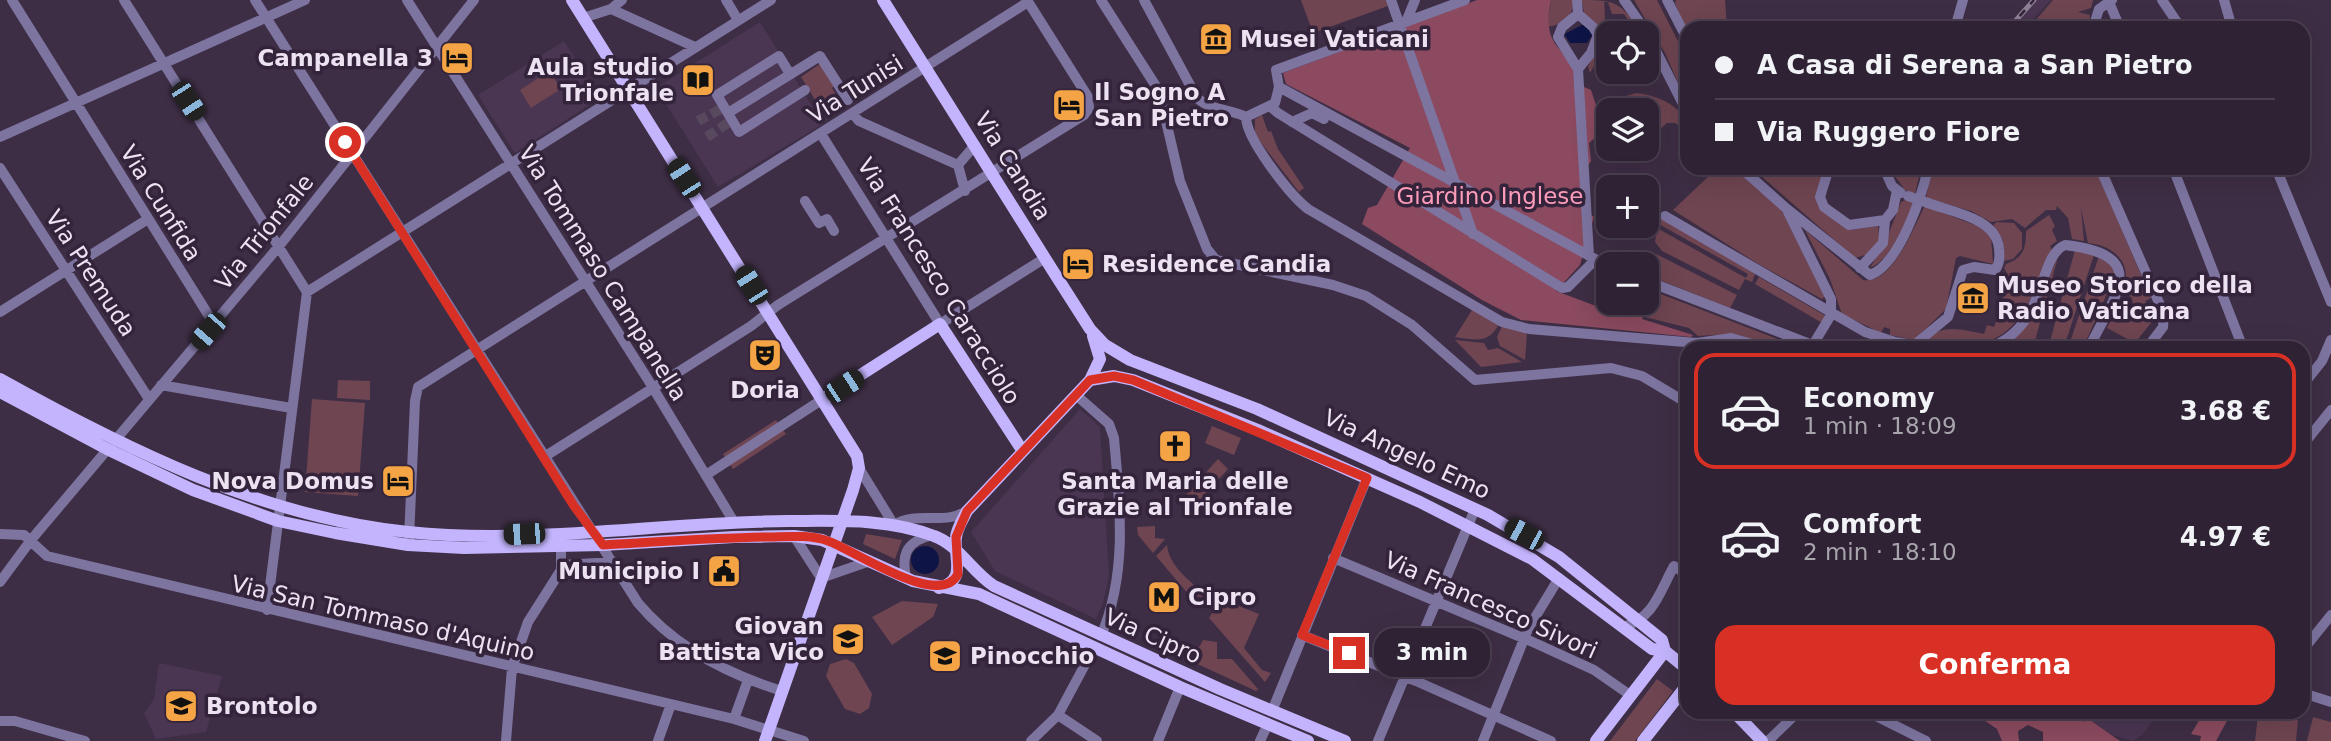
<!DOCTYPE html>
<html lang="it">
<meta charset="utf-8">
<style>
body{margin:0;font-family:"DejaVu Sans",sans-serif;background:#362a3c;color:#f1f3f6;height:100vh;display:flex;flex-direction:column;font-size:26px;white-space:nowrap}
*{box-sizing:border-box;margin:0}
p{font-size:23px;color:#a7a4ac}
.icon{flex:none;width:38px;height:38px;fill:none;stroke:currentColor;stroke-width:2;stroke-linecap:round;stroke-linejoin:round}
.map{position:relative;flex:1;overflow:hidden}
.panel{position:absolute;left:1680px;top:341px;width:630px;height:378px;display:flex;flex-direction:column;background:#2e2234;border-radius:21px;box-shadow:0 7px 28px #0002,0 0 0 2px #493f4f}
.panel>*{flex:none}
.banner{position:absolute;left:1680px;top:21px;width:630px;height:154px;border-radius:21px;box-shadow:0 7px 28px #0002,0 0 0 2px #493f4f;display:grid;align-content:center;height:154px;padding:0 35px;background:#2e2234}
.buttons{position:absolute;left:1596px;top:21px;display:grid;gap:14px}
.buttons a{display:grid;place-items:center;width:63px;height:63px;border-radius:14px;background:#2e2234;box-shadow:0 7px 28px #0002,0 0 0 2px #493f4f;font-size:35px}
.end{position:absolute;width:32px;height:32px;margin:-16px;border:9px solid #d93025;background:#fff;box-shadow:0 0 0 4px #fff}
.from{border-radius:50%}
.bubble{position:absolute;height:49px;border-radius:21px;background:#2e2234;box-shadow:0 7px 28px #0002,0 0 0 2px #493f4f;font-size:23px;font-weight:800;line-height:49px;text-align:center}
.car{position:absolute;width:21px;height:42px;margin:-21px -10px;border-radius:9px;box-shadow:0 0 5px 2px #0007;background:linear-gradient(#222 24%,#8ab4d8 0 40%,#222 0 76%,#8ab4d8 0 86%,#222 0)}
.banner b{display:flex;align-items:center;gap:24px;height:66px;font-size:26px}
.banner b+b{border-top:2px solid #493f4f}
.banner i{width:18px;height:18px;background:#f1f3f6}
ul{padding:12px 0 0;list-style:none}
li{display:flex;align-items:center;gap:21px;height:116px;margin:0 14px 10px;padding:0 21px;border:4px solid transparent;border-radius:21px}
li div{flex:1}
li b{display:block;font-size:26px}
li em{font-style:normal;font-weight:800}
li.on{border-color:#d93025}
li>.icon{width:63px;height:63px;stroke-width:1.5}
.action{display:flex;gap:14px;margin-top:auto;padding:14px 35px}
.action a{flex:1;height:80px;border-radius:21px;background:#d93025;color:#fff;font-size:28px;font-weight:800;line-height:80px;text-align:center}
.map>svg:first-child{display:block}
.built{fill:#4a3552}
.green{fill:#6e4551}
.forest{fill:#8b4a5f}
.water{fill:#0e1445}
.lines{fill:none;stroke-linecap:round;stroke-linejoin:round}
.minor-tunnel{stroke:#58495f;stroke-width:10;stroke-dasharray:10 5;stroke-linecap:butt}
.minor{stroke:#7d74a0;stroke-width:10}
.major{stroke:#c3b4fd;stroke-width:12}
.rail-casing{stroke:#8f8195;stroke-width:5}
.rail{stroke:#34243b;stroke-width:2.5;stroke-dasharray:8;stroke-linecap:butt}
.minor-bridge{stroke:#7d74a0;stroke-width:10}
.route{stroke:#d93025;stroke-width:9}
.labels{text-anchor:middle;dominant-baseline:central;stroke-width:7;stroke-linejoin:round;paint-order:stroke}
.poi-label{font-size:23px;font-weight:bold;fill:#ece2f1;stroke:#34243b;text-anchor:start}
.street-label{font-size:23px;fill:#ece2f1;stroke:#34243b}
.park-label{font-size:23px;fill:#fe9cba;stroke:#34243b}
</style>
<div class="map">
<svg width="2331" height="741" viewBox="0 0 2331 741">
<rect width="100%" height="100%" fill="#3e2e45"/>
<path class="built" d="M 2031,0 L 2051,0 L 2025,28 L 2007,28 Z
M 760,22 L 823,124 L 718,187 L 656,88 Z
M 564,41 L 600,98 L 515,153 L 478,95 Z
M 1080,409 L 1100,427 L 1109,576 L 1103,603 L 1096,619 L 995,571 L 971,532 Z
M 159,663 L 222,676 L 206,732 L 156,739 L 144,713 L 154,699 Z
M 2073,712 L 2159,712 L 2143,734 L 2133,741 L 2112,735 Z"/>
<path class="green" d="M 1301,0 L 1386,0 L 1388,6 L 1313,33 Z
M 1551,0 L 1573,0 C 1574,17 1563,25 1547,27 Z
M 1582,0 C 1619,0 1621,4 1642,33 L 1637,33 L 1624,14 L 1612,14 L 1608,2 L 1604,2 C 1607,28 1603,52 1590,73 L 1588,67 L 1601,36 L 1584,13 Z
M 1634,0 L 1657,0 L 1687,59 L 1687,103 L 1665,53 Z
M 1676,0 L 1725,0 L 1727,28 L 1687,28 L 1687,32 L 1675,3 Z
M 2053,0 L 2093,0 L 2091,8 L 2078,12 L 2090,15 L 2089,28 L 2029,28 Z
M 824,61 L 838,83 L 832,88 L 844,108 L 827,119 L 801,77 Z
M 549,71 L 561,89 L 531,108 L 520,90 Z
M 1636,93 C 1657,95 1673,103 1687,119 L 1687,135 L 1676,123 L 1667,123 L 1647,141 L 1647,110 L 1625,110 L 1626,96 Z
M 1262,115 L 1268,132 L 1271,131 L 1278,149 L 1304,188 L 1299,192 L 1255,135 L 1255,119 Z
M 1707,168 L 1734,168 L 1781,209 L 1825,296 L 1822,299 L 1760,265 L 1673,210 L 1710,175 Z
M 1752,168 L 1825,168 L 1816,198 L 1826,212 L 1851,230 L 1878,226 L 1880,242 L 1872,253 L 1855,258 Z
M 1889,168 L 1921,168 L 1915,194 L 1905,190 Z
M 1932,168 L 2095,168 L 2151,298 L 2145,301 L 2154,319 L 2135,343 L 2107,328 L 2111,319 L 2123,320 L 2134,310 L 2132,298 L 2123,290 C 2133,263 2115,246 2088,243 L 2081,208 L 2084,241 L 2072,239 L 2068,218 L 2057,206 L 2056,210 L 2046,210 L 2025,228 L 2012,219 L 1991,222 L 1971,211 L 1926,198 Z
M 1908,199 L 1914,202 C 1906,223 1892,259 1870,268 L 1887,238 L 1901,202 Z
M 1925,206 L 1980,227 L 1991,236 L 1993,264 L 1960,256 L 1956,258 L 1946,309 L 1914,340 L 1890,335 L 1890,329 L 1884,327 L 1881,333 L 1842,314 L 1830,279 L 1805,230 L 1863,280 C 1892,285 1913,228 1925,206 Z
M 1653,211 L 1755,274 L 1752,282 L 1745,279 L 1739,290 L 1662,251 L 1655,242 L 1657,228 L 1746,278 L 1748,274 L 1648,218 Z
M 2049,215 L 2055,226 L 2052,230 L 2057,241 L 2050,246 L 2052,250 C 2024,316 2012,360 1926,340 C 1944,323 1961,330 1984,334 L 1987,325 L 1994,327 L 1996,322 L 2001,322 L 2003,310 L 1997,308 L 2005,294 L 2008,275 L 2004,268 L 2006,264 C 2024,258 2026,247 2026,231 Z
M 1997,222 L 2014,223 L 2022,233 L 2022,249 L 2013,259 L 2003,261 L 2003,240 L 1993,225 Z
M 2075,250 L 2094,255 L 2065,344 L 2058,347 L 2049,345 Z
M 1656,254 L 1737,295 L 1730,308 L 1647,275 L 1647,264 L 1634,264 Z
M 2099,256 L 2106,258 L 2116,273 L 2083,348 L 2072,348 L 2069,345 Z
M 2058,257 L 2033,348 L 1999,348 C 2035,329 2042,291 2058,257 Z
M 1759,277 L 1826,316 L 1824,324 L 1755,284 Z
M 1658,293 L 1801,348 L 1759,342 L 1734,334 L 1698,336 L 1689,328 L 1645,317 Z
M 1472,310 L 1499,324 C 1489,344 1476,340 1455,337 Z
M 1502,326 L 1527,333 L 1525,360 L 1500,346 L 1497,337 Z
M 1455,340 L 1484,343 L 1488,350 L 1498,348 L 1522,362 L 1481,367 Z
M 338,380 L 370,381 L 370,400 L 337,398 Z
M 312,399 L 365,403 L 358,496 L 305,492 Z
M 776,420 L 786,434 L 733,469 L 723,454 Z
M 1212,426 L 1241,438 L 1234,455 L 1205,443 Z
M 1218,459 L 1228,469 L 1195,505 L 1185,496 Z
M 1155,526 L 1155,538 L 1165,539 L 1153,553 L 1138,535 L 1137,527 Z
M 866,534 L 902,540 L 895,559 L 863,544 Z
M 1167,545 C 1169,568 1195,585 1209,597 L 1190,596 L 1156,556 Z
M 1221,599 L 1259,614 L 1244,648 L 1262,670 L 1271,673 L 1265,682 L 1209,618 Z
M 902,601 L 938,604 L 933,617 L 892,645 L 872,617 Z
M 1203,640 L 1217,642 L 1217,659 L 1232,659 L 1258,689 L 1256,691 L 1193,662 L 1195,648 L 1200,646 Z
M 846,659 L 854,663 L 872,694 L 869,708 L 860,714 L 845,709 L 826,676 L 830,664 Z
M 1657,679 L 1673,691 L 1635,741 L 1610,741 Z
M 2258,716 L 2298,720 L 2296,741 L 2255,741 Z
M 2313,717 L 2331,722 L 2331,741 L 2307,741 Z"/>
<path class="forest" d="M 1477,0 L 1551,0 C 1539,55 1574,47 1584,87 L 1591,90 L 1604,130 L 1589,143 L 1591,161 L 1581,177 L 1588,212 L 1594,217 L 1580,265 L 1556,291 L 1609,311 L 1618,303 L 1647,303 L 1647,293 L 1654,296 L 1642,319 L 1693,335 L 1691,337 L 1521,320 L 1482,300 L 1362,224 L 1368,208 L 1377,205 L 1410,148 L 1286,84 L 1283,73 Z
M 1972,712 L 2078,712 L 2086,717 L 2082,723 L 2087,718 L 2120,741 L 2043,741 L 2043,732 L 2028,725 L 2018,731 L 2019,741 L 2002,741 L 1997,729 Z
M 2204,712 L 2222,712 L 2221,716 L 2228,719 L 2216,741 L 2200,741 L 2201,736 L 2191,734 Z"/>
<path class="water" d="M 1582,25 L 1589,27 L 1593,34 L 1587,43 L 1570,43 L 1564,34 Z
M911 560a14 14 0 1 1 28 0a14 14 0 1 1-28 0Z"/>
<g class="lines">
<path class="minor-tunnel" d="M 698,121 L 721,109
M 707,137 L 729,122"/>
<path class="minor" d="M 12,0 L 214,324
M 124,0 L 307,292
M 255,0 L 638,603 C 675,647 727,674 782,691
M 407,0 L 647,378 L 734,522
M 726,0 L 738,20
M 1101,0 L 1159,91 L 1180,181 L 1207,249 L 1216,260 L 1333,285 L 1366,296 L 1412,325 L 1475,380 L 1611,368 L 1642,376 L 1687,403
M 1144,0 L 1197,98 C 1210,110 1230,109 1246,117
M 1391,0 L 1473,234
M 1577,0 L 1578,14
M 1624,0 L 1647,33
M 1667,0 L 1687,39
M 2162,0 L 2181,28
M 2224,0 L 2232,28
M 2109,2 L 2120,28
M 611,9 L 695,47
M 1578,14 L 1593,27 L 1598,35 L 1591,53 L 1578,69
M 1578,14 L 1562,27 L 1558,37 L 1578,69
M 583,18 L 611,9 L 622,0
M 1406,22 L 1415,0
M 1955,28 L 1963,0
M 2093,28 L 2099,9 L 2112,0
M 1647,33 L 1687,112
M 1578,69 L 1589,256
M 790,74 L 779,56 L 717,95 L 739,132 L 805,90
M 1279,87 L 1608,266
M 1270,106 L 1278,113 L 1562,288 L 1568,287 L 1595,260
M 728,113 L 820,56 L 848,100
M 853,114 L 859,121 L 958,165
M 1246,117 C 1246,139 1290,195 1308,209 L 1502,322 L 1529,329 L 1697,343 L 1731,338 L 1766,348
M 1246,117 L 1275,103 L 1279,87 L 1276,70 L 1465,0
M 1292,122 L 1312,113 L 1324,119
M 821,134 L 940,324 L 1045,258
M 0,137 L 305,0
M 958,165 L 965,191
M 958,165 L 975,145
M 0,168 L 149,399
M 1741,168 L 1787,209 L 1870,275 C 1899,265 1922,196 1928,168
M 1829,168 L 1820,197 L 1824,207 L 1849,225 L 1885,220
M 1884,168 L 1892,186 L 1901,193
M 2100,168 L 2164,314 L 2163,327 L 2147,348
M 2173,168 L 2243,348
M 2276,168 L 2331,302
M 805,201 L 819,223 L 827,219 L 834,231
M 1788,212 L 1831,299 L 1831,315 L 1811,348
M 1665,216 L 1865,332 L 1895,342 L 1933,348
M 1860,268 L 1883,243 L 1885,220 L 1893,210 L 1897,190
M 1647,281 L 1820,348
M 307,292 L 771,0
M 0,312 L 148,219
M 1913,346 L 1948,317 L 1963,270 L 1974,267 L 1995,270 C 2000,264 2000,257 1999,249 C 1997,218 1952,212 1928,203
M 1988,348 C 2049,327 2036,257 2065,245 C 2153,255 2114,296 2089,348
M 161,385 L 291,408
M 2303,385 L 2322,361 L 2331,340
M 1076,395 L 1109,424 L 1114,438 C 1120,506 1128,572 1101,636
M 2303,445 L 2331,410
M 544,457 L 751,326 L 778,305 L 1084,115 L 1089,108 L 1088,97 L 1027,0
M 859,468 L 894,525 C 917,510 945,526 966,511
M 706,475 L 823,399
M 0,534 L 24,535 L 47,556 L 734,719 L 804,741
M 794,536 L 821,578 L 870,561
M 409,539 L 415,401 L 418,387 L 1028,2
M 1333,558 L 1535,643 L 1594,670 L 1630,695
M 562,565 L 614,562
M 906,578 C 901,553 907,541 933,535
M 0,582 L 31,540 L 280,245 L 474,0
M 267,610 L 307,292
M 1623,627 C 1654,618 1659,593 1674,566 L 1687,575
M 1302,635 L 1416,681 L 1551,741
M 2303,650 L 2331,615
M 2303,693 L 2331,702
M 1272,711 L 1367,478
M 1868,712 L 1926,741
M 1058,715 L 1097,741
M 734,719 L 748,680
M 0,721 L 15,721 L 85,741
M 506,741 L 512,668 L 528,622 L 561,570 L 561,541
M 658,741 L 671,704
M 1031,741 L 1058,715 L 1088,659
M 1158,741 L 1180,687
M 1260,741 L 1268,724
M 1378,741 L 1475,509
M 1483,741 L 1528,629 L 1559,578
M 1768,741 L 1798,712"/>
<path class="major" d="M 572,0 L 857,456 L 859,468 L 853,490 L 765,741
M 883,0 L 1053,271 L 1090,329 L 1105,345 L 1130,360 L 1257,409 L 1488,515 L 1559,557 L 1662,640 L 1665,651
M 0,379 C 126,449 262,517 408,532 C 534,545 662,522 788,521 C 836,521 888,518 934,536 C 959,545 971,571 994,586 L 1220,689 L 1345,741
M 1090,380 L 1114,376 L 1133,380 L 1258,430 L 1420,502 L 1532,559 L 1652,649 L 1665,651 L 1687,669
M 0,392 L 107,449 L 193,490 L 278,521 L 335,533 L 408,545 L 464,548 L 603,545 L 734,537 L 794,536 L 822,540 L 913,581 L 979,594 L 1180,687 L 1308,741
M 823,399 L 940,324 L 1022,450
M 939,588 C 968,580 953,558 956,537 C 957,528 963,519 967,511 L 1090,380 L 1100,359 L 1093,336
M 1734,712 L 1762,741
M 1596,741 L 1665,651
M 1643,741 L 1687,685"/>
<g class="rail-casing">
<path id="rail" d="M 2009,28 L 2034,0"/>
</g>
<use href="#rail" class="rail"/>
<path class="minor-bridge" d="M 1908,196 L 1928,203"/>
</g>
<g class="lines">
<path class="route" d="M 345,142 L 574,506 L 603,545 C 656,542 710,538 764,537 C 785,537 808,534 828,541 C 854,550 940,610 958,574 L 956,537 L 967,511 L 1090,380 L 1114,376 L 1133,380 L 1367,478 L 1302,635 L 1349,653"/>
</g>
<defs>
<g id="museum-square" transform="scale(1.75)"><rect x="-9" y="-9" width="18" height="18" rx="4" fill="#f4a444" stroke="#34243b"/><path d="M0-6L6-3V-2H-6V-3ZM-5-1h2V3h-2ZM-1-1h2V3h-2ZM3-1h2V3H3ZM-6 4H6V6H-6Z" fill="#111"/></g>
<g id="hotel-square" transform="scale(1.75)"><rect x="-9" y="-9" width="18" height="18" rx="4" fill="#f4a444" stroke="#34243b"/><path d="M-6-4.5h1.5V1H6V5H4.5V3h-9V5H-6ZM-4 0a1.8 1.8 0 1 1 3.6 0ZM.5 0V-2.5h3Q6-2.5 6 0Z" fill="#111"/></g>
<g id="library-square" transform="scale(1.75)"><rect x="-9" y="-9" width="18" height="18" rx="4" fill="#f4a444" stroke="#34243b"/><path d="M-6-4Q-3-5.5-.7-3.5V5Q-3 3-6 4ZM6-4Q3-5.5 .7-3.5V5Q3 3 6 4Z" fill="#111"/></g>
<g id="theatre-square" transform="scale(1.75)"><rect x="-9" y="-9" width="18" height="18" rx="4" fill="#f4a444" stroke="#34243b"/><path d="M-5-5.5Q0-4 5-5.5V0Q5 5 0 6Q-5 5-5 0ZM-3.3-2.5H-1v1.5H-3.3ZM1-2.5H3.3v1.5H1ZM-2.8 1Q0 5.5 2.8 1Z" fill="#111"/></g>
<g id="church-square" transform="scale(1.75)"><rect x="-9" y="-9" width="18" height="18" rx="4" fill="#f4a444" stroke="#34243b"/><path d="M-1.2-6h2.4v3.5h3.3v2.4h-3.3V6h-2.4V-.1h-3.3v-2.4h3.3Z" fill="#111"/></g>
<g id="civic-square" transform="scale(1.75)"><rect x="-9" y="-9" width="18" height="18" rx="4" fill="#f4a444" stroke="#34243b"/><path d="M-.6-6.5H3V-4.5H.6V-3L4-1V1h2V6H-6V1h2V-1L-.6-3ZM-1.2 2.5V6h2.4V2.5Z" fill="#111"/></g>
<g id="metro-square" transform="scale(1.75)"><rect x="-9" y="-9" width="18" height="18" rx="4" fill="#f4a444" stroke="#34243b"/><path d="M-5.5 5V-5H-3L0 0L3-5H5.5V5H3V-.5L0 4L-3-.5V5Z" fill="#111"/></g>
<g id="school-square" transform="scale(1.75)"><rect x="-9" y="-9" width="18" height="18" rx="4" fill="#f4a444" stroke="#34243b"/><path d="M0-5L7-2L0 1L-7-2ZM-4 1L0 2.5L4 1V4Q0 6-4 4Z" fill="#111"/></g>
</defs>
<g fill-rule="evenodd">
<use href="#museum-square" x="1216" y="39"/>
<use href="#hotel-square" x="457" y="58"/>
<use href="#library-square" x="698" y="80"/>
<use href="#hotel-square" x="1069" y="105"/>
<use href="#hotel-square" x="1078" y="264"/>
<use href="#museum-square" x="1973" y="298"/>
<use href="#theatre-square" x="765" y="355"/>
<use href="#church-square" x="1175" y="446"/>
<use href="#hotel-square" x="398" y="481"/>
<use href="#civic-square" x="724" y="571"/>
<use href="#metro-square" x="1164" y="597"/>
<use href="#school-square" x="848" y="639"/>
<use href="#school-square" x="945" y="656"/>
<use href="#school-square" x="181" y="706"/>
</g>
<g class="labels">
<g class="poi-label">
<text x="1240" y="39">Musei Vaticani</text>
<text x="433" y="58" text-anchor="end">Campanella 3</text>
<text x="674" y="67" text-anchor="end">Aula studio<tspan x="674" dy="26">Trionfale</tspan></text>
<text x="1094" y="92">Il Sogno A<tspan x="1094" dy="26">San Pietro</tspan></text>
<text x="1102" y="264">Residence Candia</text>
<text x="1997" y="285">Museo Storico della<tspan x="1997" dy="26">Radio Vaticana</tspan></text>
<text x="765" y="390" text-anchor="middle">Doria</text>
<text x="374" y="481" text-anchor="end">Nova Domus</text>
<text x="1175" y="481" text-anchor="middle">Santa Maria delle<tspan x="1175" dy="26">Grazie al Trionfale</tspan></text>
<text x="700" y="571" text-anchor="end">Municipio I</text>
<text x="1188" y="597">Cipro</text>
<text x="824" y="626" text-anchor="end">Giovan<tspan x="824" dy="26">Battista Vico</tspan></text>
<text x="970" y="656">Pinocchio</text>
<text x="206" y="706">Brontolo</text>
</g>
<g class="street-label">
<text transform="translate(855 89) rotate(-32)">Via Tunisi</text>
<text transform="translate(1013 166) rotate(58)">Via Candia</text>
<text transform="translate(161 203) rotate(58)">Via Cunfida</text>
<text transform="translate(264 232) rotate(-51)">Via Trionfale</text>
<text transform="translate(91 273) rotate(57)">Via Premuda</text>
<text transform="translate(603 273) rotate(58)">Via Tommaso Campanella</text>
<text transform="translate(939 281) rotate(58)">Via Francesco Caracciolo</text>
<text transform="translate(1407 454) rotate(25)">Via Angelo Emo</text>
<text transform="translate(1491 605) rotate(24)">Via Francesco Sivori</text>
<text transform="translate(383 618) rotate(13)">Via San Tommaso d'Aquino</text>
<text transform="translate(1153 636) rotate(24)">Via Cipro</text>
</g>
<g class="park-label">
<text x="1490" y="196">Giardino Inglese</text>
</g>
</g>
</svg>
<div class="buttons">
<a><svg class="icon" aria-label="locate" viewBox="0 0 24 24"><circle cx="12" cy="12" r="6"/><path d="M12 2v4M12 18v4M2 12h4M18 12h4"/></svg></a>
<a><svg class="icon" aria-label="layers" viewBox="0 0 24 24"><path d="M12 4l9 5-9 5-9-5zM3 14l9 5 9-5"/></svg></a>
<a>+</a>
<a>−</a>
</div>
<i class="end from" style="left:345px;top:142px"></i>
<i class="end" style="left:1349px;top:653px"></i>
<div class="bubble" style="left:1374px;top:628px;width:116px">3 min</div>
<i class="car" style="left:188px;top:101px;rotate:147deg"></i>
<i class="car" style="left:684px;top:178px;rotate:327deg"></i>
<i class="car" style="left:751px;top:285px;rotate:328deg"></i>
<i class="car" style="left:208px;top:331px;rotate:221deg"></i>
<i class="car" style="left:844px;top:386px;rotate:57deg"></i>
<i class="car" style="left:524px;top:534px;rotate:268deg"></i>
<i class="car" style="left:1524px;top:534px;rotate:298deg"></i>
<div class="banner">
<b><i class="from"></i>A Casa di Serena a San Pietro</b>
<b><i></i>Via Ruggero Fiore</b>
</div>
<section class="panel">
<ul>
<li class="on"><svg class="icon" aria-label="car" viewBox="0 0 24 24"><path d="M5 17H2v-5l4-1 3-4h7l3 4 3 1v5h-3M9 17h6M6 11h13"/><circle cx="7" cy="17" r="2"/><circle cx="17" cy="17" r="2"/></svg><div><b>Economy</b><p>1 min · 18:09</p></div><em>3.68 €</em></li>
<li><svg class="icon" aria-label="car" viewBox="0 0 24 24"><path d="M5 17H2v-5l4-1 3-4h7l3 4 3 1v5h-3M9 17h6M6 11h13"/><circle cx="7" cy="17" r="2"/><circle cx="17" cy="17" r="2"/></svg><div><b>Comfort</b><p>2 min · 18:10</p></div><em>4.97 €</em></li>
</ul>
<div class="action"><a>Conferma</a></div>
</section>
</div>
